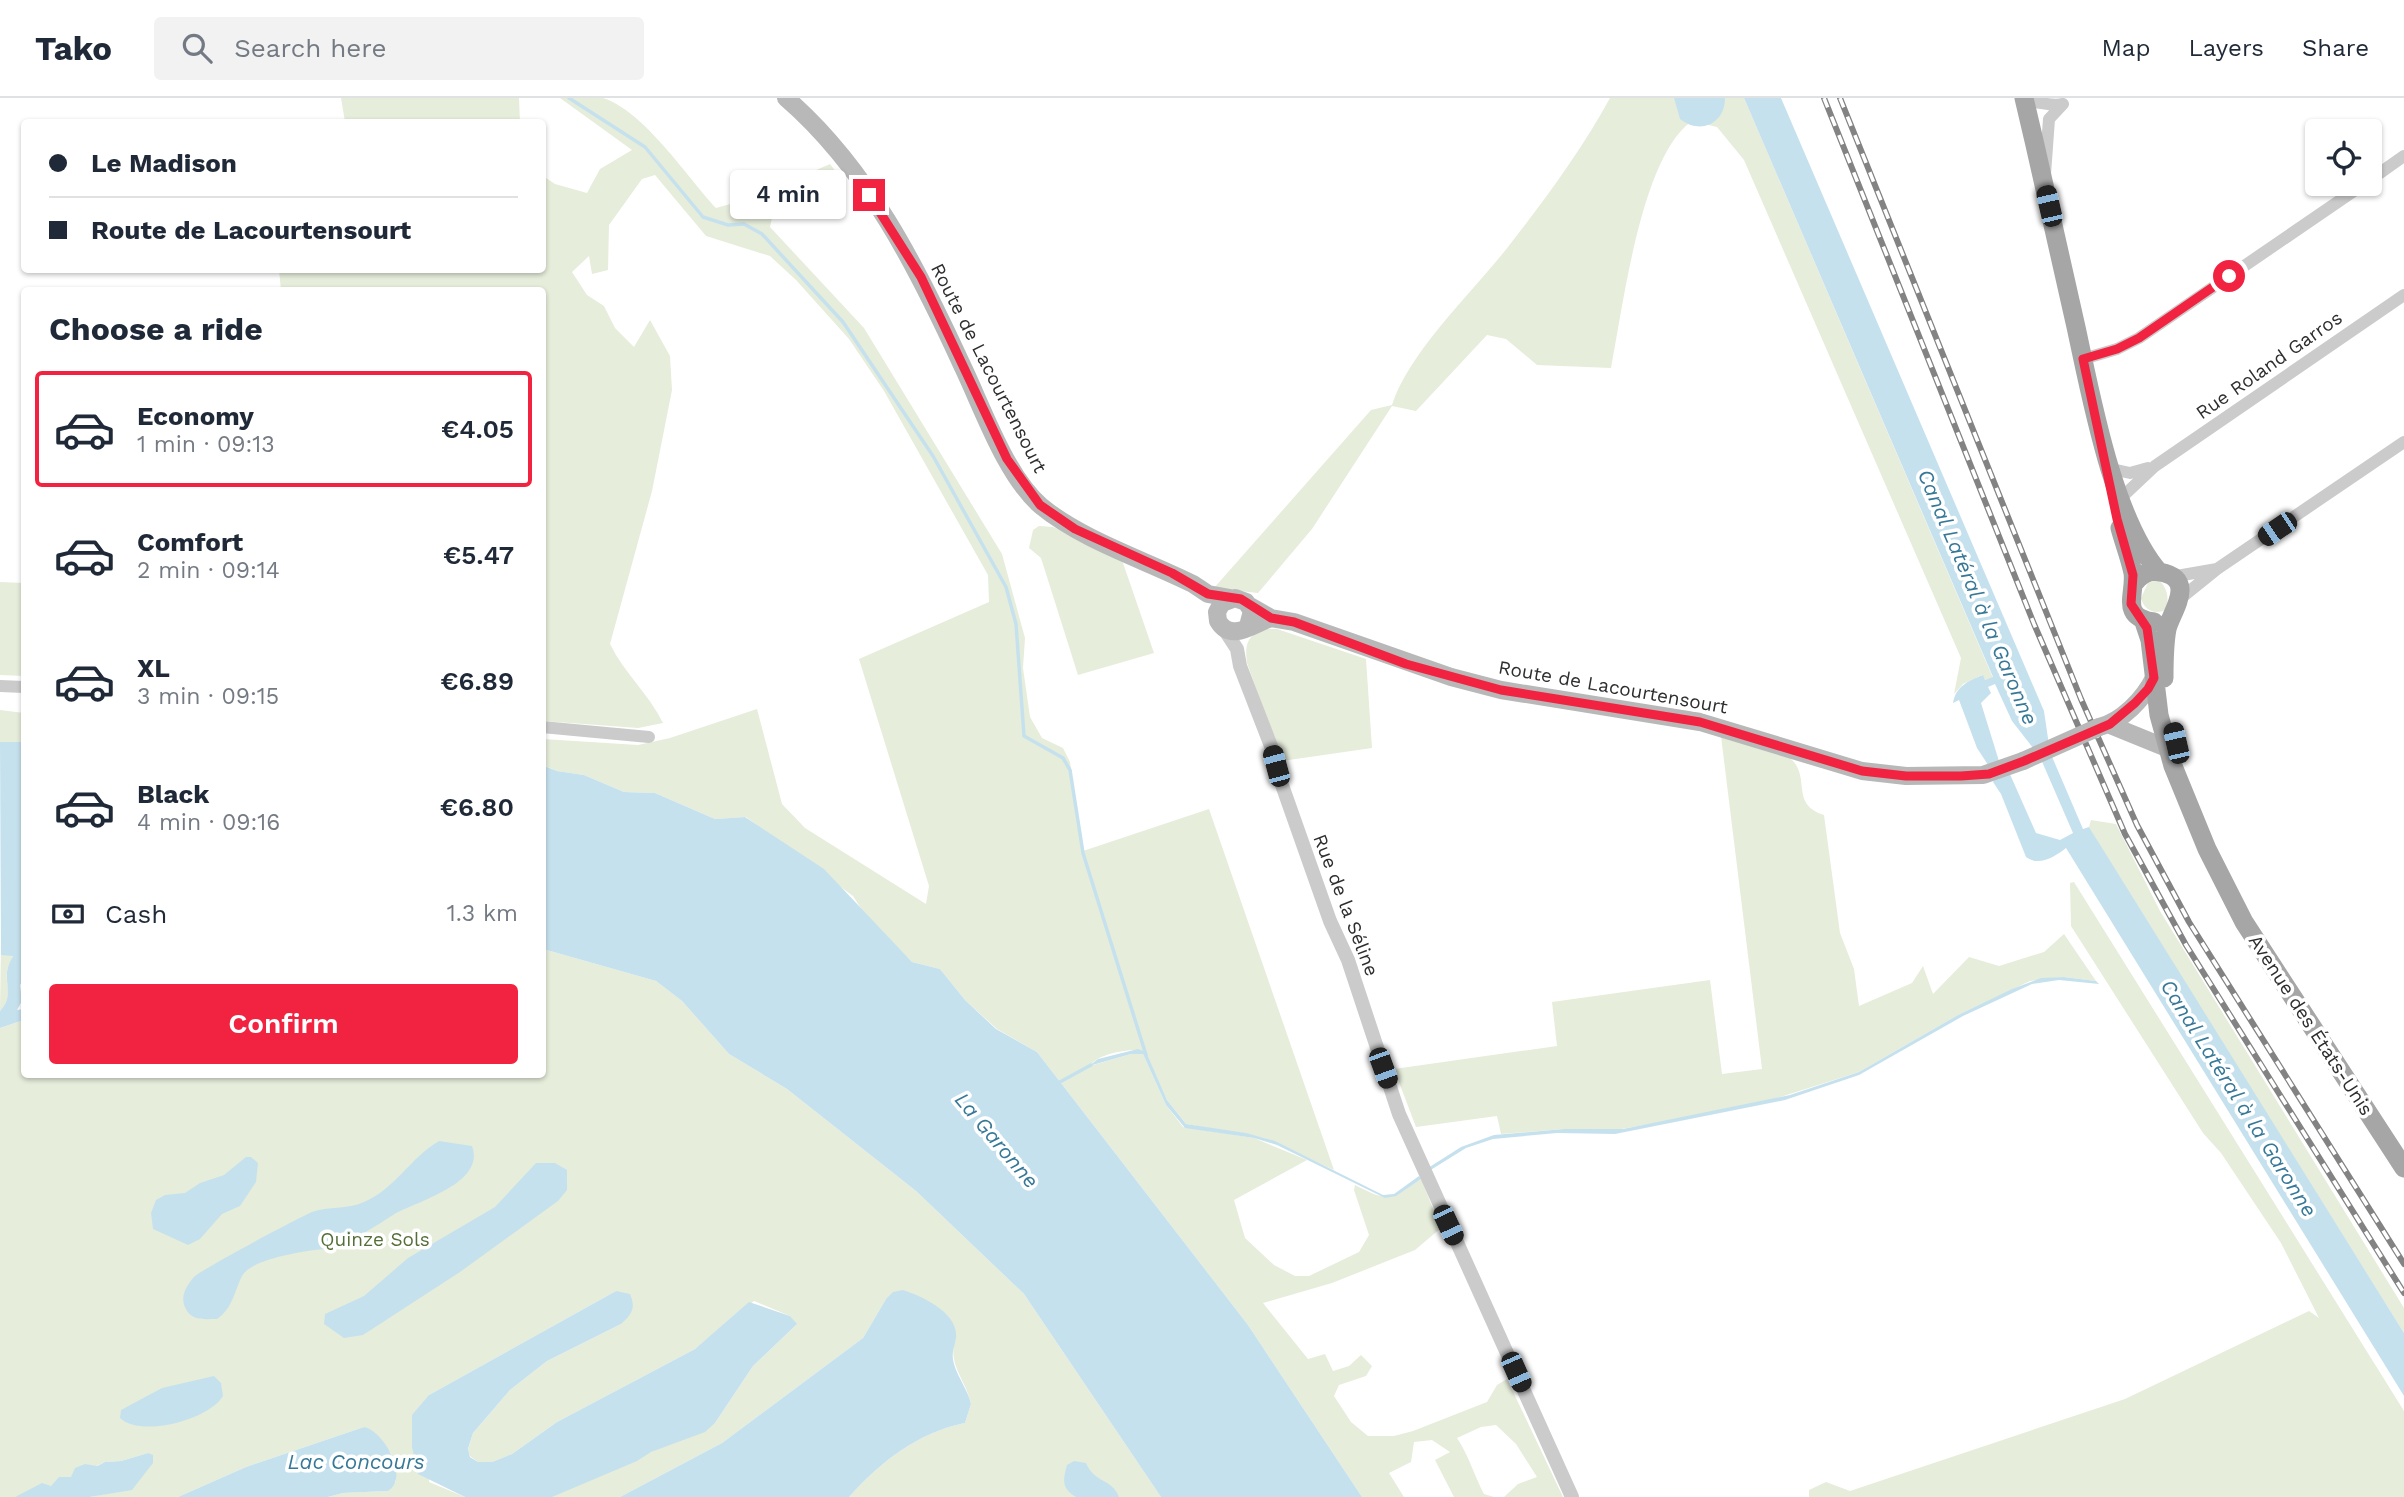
<!DOCTYPE html>
<meta charset="utf-8">
<style>
body{margin:0;font-family:"Work Sans",sans-serif;background:#f2f2f3;color:#1f2937;height:100vh;display:flex;flex-direction:column;font-size:26px;white-space:nowrap}
*{box-sizing:border-box;margin:0}
p{font-size:23px;color:#747a83}
.icon{flex:none;width:38px;height:38px;fill:none;stroke:currentColor;stroke-width:2;stroke-linecap:round;stroke-linejoin:round}
.map{position:relative;flex:1;overflow:hidden}
.side{position:absolute;left:21px;top:189px;width:525px;height:791px;display:flex;flex-direction:column;background:#fff;border-radius:7px;box-shadow:0 2px 5px #0004}
.side>*{flex:none}
.hud{position:absolute;left:21px;top:21px;width:525px;height:154px;border-radius:7px;box-shadow:0 2px 5px #0004;display:grid;align-content:center;height:154px;padding:0 28px;background:#fff}
.controls{position:absolute;left:2305px;top:21px;display:grid;gap:14px}
.controls a{display:grid;place-items:center;width:77px;height:77px;border-radius:7px;background:#fff;box-shadow:0 2px 5px #0004;font-size:35px}
.end{position:absolute;width:32px;height:32px;margin:-16px;border:9px solid #f22341;background:#fff;box-shadow:0 0 0 4px #fff}
.from{border-radius:50%}
.bubble{position:absolute;height:49px;border-radius:7px;background:#fff;box-shadow:0 2px 5px #0004;font-size:23px;font-weight:600;line-height:49px;text-align:center}
.car{position:absolute;width:21px;height:42px;margin:-21px -10px;border-radius:9px;box-shadow:0 0 5px 2px #0007;background:linear-gradient(#222 24%,#8ab4d8 0 40%,#222 0 76%,#8ab4d8 0 86%,#222 0)}
.hud b{display:flex;align-items:center;gap:24px;height:66px;font-size:26px}
.hud b+b{border-top:2px solid #e0e1e3}
.hud i{width:18px;height:18px;background:#1f2937}
ul{padding:0;list-style:none}
li{display:flex;align-items:center;gap:21px;height:116px;margin:0 14px 10px;padding:0 14px;border:4px solid transparent;border-radius:7px}
li div{flex:1}
li b{display:block;font-size:26px}
li em{font-style:normal;font-weight:600}
li.active{border-color:#f22341}
li>.icon{width:63px;height:63px;stroke-width:1.5}
h2{padding:0 28px;font-size:32px;line-height:84px}
.pay{display:flex;align-items:center;gap:18px;height:77px;padding:0 28px;font-size:26px}
.pay p{margin-inline-start:auto}
.primary-button{display:flex;gap:14px;margin-top:auto;padding:14px 28px}
.primary-button a{flex:1;height:80px;border-radius:7px;background:#f22341;color:#fff;font-size:28px;font-weight:600;line-height:80px;text-align:center}
header{display:flex;align-items:center;gap:42px;box-sizing:border-box;height:98px;padding:0 35px;background:#fff;border-bottom:2px solid #e0e1e3}
header strong{font-size:33px}
nav{display:flex;gap:38px;margin-inline-start:auto;font-size:24px}
.search{width:490px;height:63px;background:#f2f2f3;display:flex;align-items:center;gap:18px;box-sizing:border-box;padding:0 24px;border-radius:7px;color:#747a83;font-size:26px}
.map>svg:first-child{display:block}
.green{fill:#e6eddb}
.water{fill:#c6e1ee;fill-rule:evenodd}
.lines{fill:none;stroke-linecap:round;stroke-linejoin:round}
.stream{stroke:#c6e1ee;stroke-width:3.5}
.minor{stroke:#cbcbcb;stroke-width:12}
.tertiary{stroke:#cbcbcb;stroke-width:14}
.secondary{stroke:#b8b8b8;stroke-width:18}
.primary{stroke:#a6a6a6;stroke-width:19}
.rail-casing{stroke:#838383;stroke-width:6}
.rail{stroke:#fff;stroke-width:3.5;stroke-dasharray:10;stroke-linecap:butt}
.secondary-bridge{stroke:#b8b8b8;stroke-width:18}
.route{stroke:#f22341;stroke-width:9}
.labels{text-anchor:middle;dominant-baseline:central;stroke-width:7;stroke-linejoin:round;paint-order:stroke}
.street-label{font-size:19px;fill:#2e2e2e;stroke:#fff}
.park-label{font-size:19px;fill:#556e38;stroke:#fff}
.water-label{font-size:21px;font-style:italic;fill:#367897;stroke:#fff}
</style>
<header>
<strong>Tako</strong>
<div class="search"><svg class="icon" aria-label="search" viewBox="0 0 24 24"><circle cx="10" cy="10" r="6"/><path d="M15 15l6 6"/></svg>Search here</div>
<nav><a>Map</a><a>Layers</a><a>Share</a></nav>
</header>
<div class="map">
<svg width="2404" height="1399" viewBox="0 0 2404 1399">
<rect width="100%" height="100%" fill="#fff"/>
<path class="green" d="M 341,0 L 519,0 L 520,24 L 345,24 Z
M 560,0 C 572,0 591,0 603,0 C 644,13 687,79 716,110 L 755,99 L 830,66 L 843,83 L 773,115 L 770,129 L 864,230 L 1002,456 L 1025,540 L 1023,570 L 1030,619 L 1042,640 L 1063,650 L 1070,664 L 1083,753 L 1209,711 L 1334,1072 L 1264,1040 L 1186,1026 L 1167,1002 L 1145,954 C 1132,949 1097,956 1090,968 L 1131,956 L 1143,956 L 1166,1007 L 1183,1029 L 1254,1040 L 1307,1062 L 1234,1102 L 1245,1140 L 1274,1167 L 1295,1178 L 1309,1178 L 1359,1154 L 1369,1137 L 1354,1092 L 1355,1087 C 1389,1105 1390,1101 1421,1081 L 1441,1130 L 1415,1152 L 1332,1185 L 1263,1205 L 1308,1261 L 1325,1256 L 1333,1273 L 1349,1268 L 1361,1257 L 1372,1268 L 1366,1278 L 1339,1287 L 1334,1298 L 1351,1324 L 1368,1338 L 1394,1338 L 1413,1333 L 1487,1304 L 1497,1287 L 1507,1281 L 1563,1399 L 1504,1399 L 1518,1386 L 1537,1379 L 1516,1346 L 1496,1327 L 1481,1329 L 1457,1340 C 1469,1358 1474,1377 1484,1396 L 1494,1399 L 1454,1399 L 1435,1362 L 1450,1354 L 1432,1342 L 1414,1344 L 1411,1364 L 1389,1375 L 1404,1399 L 1362,1399 L 1248,1227 L 1037,954 L 997,931 L 965,902 L 940,871 L 912,864 L 866,818 L 853,798 L 746,719 L 715,721 L 655,695 L 624,694 L 584,677 L 557,673 L 543,667 L 543,641 L 638,647 L 670,640 L 757,611 L 782,706 L 805,730 L 926,806 L 929,788 L 859,561 L 989,504 L 988,477 L 884,293 L 849,241 L 796,182 L 770,158 L 706,138 L 655,77 L 642,81 L 609,127 L 608,172 L 592,176 L 589,158 L 572,174 L 587,197 L 604,208 L 615,230 L 634,249 L 650,222 L 670,258 L 672,292 L 652,393 L 610,546 C 624,575 649,596 663,625 L 638,630 L 543,623 L 542,192 L 281,192 L 279,172 L 542,172 L 543,78 L 555,86 L 587,95 L 600,71 L 632,52 Z
M 1610,0 L 1744,0 L 1993,580 L 1985,582 L 1982,577 L 1963,586 L 1954,596 L 1961,560 L 1744,62 L 1717,29 L 1692,23 C 1641,58 1623,209 1611,270 L 1537,267 L 1506,241 L 1487,237 L 1416,313 L 1392,308 L 1312,431 L 1258,495 L 1214,490 L 1371,312 L 1392,307 C 1409,253 1476,191 1511,145 C 1547,99 1582,51 1610,0 Z
M 1039,428 L 1053,429 L 1122,462 L 1154,555 L 1078,577 L 1041,460 L 1029,450 L 1033,432 Z
M 2159,482 C 2168,491 2169,500 2166,512 C 2154,517 2144,512 2141,500 L 2148,485 Z
M 0,484 L 24,485 L 24,578 L 0,577 Z
M 1260,531 L 1277,531 L 1366,561 L 1372,650 L 1282,663 L 1247,565 C 1245,548 1246,541 1260,531 Z
M 0,612 L 24,615 L 24,644 L 0,644 Z
M 1721,638 C 1737,643 1779,649 1790,660 C 1812,679 1789,706 1824,717 L 1840,835 L 1854,871 L 1859,908 L 1912,885 L 1923,868 L 1933,896 L 1969,859 L 1999,868 L 2044,854 L 2064,836 L 2096,883 L 2064,879 L 2030,883 L 1958,917 L 1859,974 L 1752,1008 L 1610,1033 L 1564,1031 L 1501,1036 L 1497,1018 L 1416,1029 L 1394,971 L 1557,948 L 1552,904 L 1710,882 L 1722,976 L 1762,971 Z
M 2091,722 L 2116,726 L 2160,813 L 2404,1210 L 2404,1235 L 2110,766 L 2089,729 Z
M 2074,784 L 2404,1313 L 2404,1399 L 1809,1399 L 1809,1392 L 1826,1384 L 1850,1393 L 2125,1301 L 2309,1213 L 2319,1220 L 2281,1145 L 2221,1055 L 2203,1035 L 2071,828 L 2070,785 Z
M 1,841 L 13,857 C 12,862 7,869 7,874 C 5,894 16,895 0,913 Z
M 543,851 L 656,883 L 682,903 L 729,956 L 787,991 L 916,1093 L 1024,1196 L 1161,1399 L 849,1399 C 880,1364 919,1334 965,1325 L 971,1306 C 966,1281 946,1266 956,1239 L 886,1201 L 863,1240 L 722,1345 L 620,1399 L 551,1399 L 715,1325 L 753,1268 L 796,1227 L 790,1218 L 754,1203 L 695,1251 L 557,1324 L 512,1356 L 492,1364 L 478,1364 L 470,1358 L 468,1352 L 473,1335 L 510,1292 L 547,1263 L 621,1226 L 616,1193 L 429,1297 L 429,1384 L 465,1399 L 328,1399 L 343,1395 L 388,1393 L 396,1383 L 391,1355 L 364,1329 L 246,1369 L 178,1399 L 90,1399 L 132,1391 L 148,1355 L 121,1363 L 105,1364 L 51,1388 L 15,1399 L 0,1399 L 0,930 L 24,922 L 24,976 L 542,976 Z"/>
<path class="water" d="M 1674,0 L 1725,0 C 1725,26 1700,37 1680,21 Z
M 1744,0 L 1781,0 L 2044,613 L 2050,654 L 2083,731 L 2089,729 L 2404,1235 L 2404,1298 L 2066,750 C 2056,758 2039,769 2026,759 L 2001,696 L 1993,684 L 1996,679 L 1977,650 L 1959,602 L 1953,605 C 1956,588 1968,583 1983,577 L 1985,582 L 1993,579 ZM 1995,586 L 2012,623 L 2040,659 L 2073,735 L 2060,742 L 2036,735 L 2009,674 L 2003,676 L 1981,605 L 1991,595 L 1988,589 Z
M 0,644 L 24,644 L 24,881 L 20,887 L 22,903 L 17,912 L 24,911 L 24,922 L 0,930 L 0,913 C 13,898 6,892 7,875 C 7,869 11,862 13,858 L 1,857 Z
M 542,667 L 557,673 L 584,677 L 624,694 L 655,695 L 715,721 L 745,719 L 824,771 L 912,864 L 940,871 L 965,902 L 996,931 L 1037,954 L 1248,1227 L 1362,1399 L 1161,1399 L 1024,1196 L 916,1093 L 787,991 L 729,956 L 682,903 L 656,883 L 543,851 Z
M 2064,879 L 2096,883 L 2099,886 L 2059,882 L 2032,886 L 1963,918 L 1859,977 L 1785,1002 L 1615,1036 L 1557,1035 L 1493,1041 L 1466,1050 L 1429,1073 L 1428,1070 L 1461,1049 L 1494,1037 L 1564,1031 L 1623,1031 L 1790,997 L 1859,974 L 1958,917 L 2012,891 L 2041,880 Z
M 1138,951 L 1146,954 L 1167,1002 L 1186,1026 L 1246,1035 L 1275,1043 L 1383,1097 L 1394,1096 L 1419,1078 L 1421,1081 L 1396,1098 L 1385,1100 L 1277,1047 L 1254,1040 L 1185,1030 L 1166,1007 L 1143,956 L 1131,956 L 1089,968 L 1098,961 Z
M 439,1043 L 472,1048 C 486,1086 416,1103 393,1117 C 375,1129 356,1140 336,1150 C 316,1151 252,1159 242,1178 C 234,1194 233,1210 217,1221 C 205,1221 194,1223 187,1213 C 179,1201 185,1189 194,1179 C 200,1172 298,1120 312,1114 C 328,1108 347,1112 364,1104 C 395,1091 411,1059 439,1043 Z
M 246,1059 L 251,1059 L 258,1065 L 256,1084 L 240,1108 L 222,1116 L 200,1141 L 188,1147 L 153,1131 L 151,1115 L 156,1102 L 165,1097 L 185,1095 L 200,1085 L 224,1077 Z
M 536,1065 L 555,1065 L 567,1072 L 567,1092 L 558,1103 L 460,1174 L 363,1237 L 344,1240 L 324,1226 L 325,1216 L 364,1198 L 408,1160 L 495,1109 Z
M 903,1192 C 922,1198 959,1215 956,1240 C 954,1251 951,1255 954,1266 C 958,1280 968,1292 971,1306 L 965,1325 C 919,1334 880,1364 849,1399 L 620,1399 L 722,1345 L 863,1240 L 886,1201 L 893,1194 Z
M 616,1193 L 630,1196 C 636,1210 632,1216 621,1226 L 547,1263 L 510,1292 L 473,1335 L 468,1351 L 470,1359 L 478,1364 L 492,1364 L 512,1356 L 557,1324 L 695,1251 L 749,1204 L 790,1218 L 797,1226 L 753,1268 L 715,1325 L 705,1334 L 651,1354 L 637,1363 L 552,1399 L 465,1399 L 418,1376 L 412,1349 L 412,1317 L 429,1297 Z
M 214,1278 L 221,1285 L 223,1298 C 209,1322 140,1340 120,1320 L 121,1312 L 162,1290 Z
M 364,1329 C 384,1333 410,1380 388,1393 L 343,1395 L 328,1399 L 178,1399 L 246,1369 Z
M 148,1355 L 153,1357 L 153,1365 L 132,1392 L 90,1399 L 15,1399 L 42,1385 L 51,1388 L 59,1379 L 71,1379 L 75,1370 L 85,1366 L 97,1368 L 105,1364 L 121,1363 Z
M 1074,1363 L 1086,1365 C 1095,1386 1112,1380 1119,1399 L 1076,1399 C 1061,1390 1063,1382 1067,1367 Z"/>
<g class="lines">
<path class="stream" d="M 569,0 L 645,49 L 703,119 L 728,127 L 744,126 L 762,136 L 843,224 L 933,358 L 1006,489 L 1016,526 L 1024,638 L 1063,660 L 1070,672 L 1083,755 L 1146,957
M 1058,985 L 1091,967"/>
<path class="minor" d="M 2026,5 C 2039,2 2048,9 2063,6 L 2049,21 L 2045,76
M 2370,82 L 2404,58
M 2083,261 L 2117,251 L 2139,240 L 2364,86
M 2112,371 L 2130,375 L 2148,370
M 2121,400 L 2155,368 L 2404,197
M 2217,471 L 2404,344
M 2171,479 L 2217,471 L 2181,500
M 0,588 L 24,589
M 542,629 L 649,639"/>
<path class="tertiary" d="M 1224,531 L 1237,551 L 1240,568 L 1271,648 L 1282,687 L 1330,823 L 1348,862 L 1399,1016 L 1572,1399"/>
<path class="secondary" d="M 786,0 C 867,70 917,169 961,265 C 982,308 1005,377 1041,408 C 1082,442 1145,462 1193,486 L 1208,496 L 1230,500
M 1250,508 L 1271,520 L 1294,524 L 1451,579 L 1501,592 L 1700,624 L 1862,673 L 1906,678 L 1983,677 L 2023,663
M 1248,528 L 1252,513 L 1246,504 L 1235,500 L 1222,505 L 1217,514 L 1218,523 C 1231,545 1253,526 1271,520
M 2110,627 L 2169,651
M 2099,629 C 2122,624 2144,600 2154,580"/>
<path class="primary" d="M 2024,0 C 2042,76 2059,152 2076,229 C 2091,298 2113,421 2159,474
M 2120,430 C 2124,445 2130,460 2133,475 C 2136,496 2119,519 2154,524
M 2133,487 C 2140,477 2148,472 2160,474 C 2198,481 2171,514 2167,531 C 2164,547 2164,564 2164,580
M 2143,521 L 2150,542 L 2159,617 L 2173,668 L 2207,751 L 2244,824 L 2404,1070"/>
<g class="rail-casing">
<path id="rail" d="M 1824,0 L 2034,526 L 2125,736 L 2186,847 L 2404,1195
M 1840,0 L 2081,601 L 2137,727 L 2189,824 L 2404,1166"/>
</g>
<use href="#rail" class="rail"/>
<path class="secondary-bridge" d="M 2023,663 L 2099,629"/>
</g>
<g class="lines">
<path class="route" d="M 869,97 L 921,179 L 1007,361 L 1040,407 L 1075,431 L 1172,475 L 1208,496 L 1241,501 L 1271,520 L 1294,524 L 1406,566 L 1501,592 L 1700,624 L 1862,673 L 1906,678 L 1961,678 L 1989,676 L 2024,663 L 2110,626 L 2135,605 L 2148,591 L 2154,580 L 2147,530 L 2131,506 L 2133,477 L 2117,421 L 2083,261 L 2117,251 L 2139,240 L 2229,178"/>
</g>
<g class="labels">
<g class="street-label">
<text transform="translate(2269 267) rotate(-35)">Rue Roland Garros</text>
<text transform="translate(989 270) rotate(63)">Route de Lacourtensourt</text>
<text transform="translate(1613 589) rotate(10)">Route de Lacourtensourt</text>
<text transform="translate(1346 807) rotate(69)">Rue de la Séline</text>
<text transform="translate(2311 927) rotate(57)">Avenue des États-Unis</text>
</g>
<g class="park-label">
<text x="375" y="1141">Quinze Sols</text>
</g>
<g class="water-label">
<text transform="translate(1978 499) rotate(67)">Canal Latéral à la Garonne</text>
<text transform="translate(2239 1000) rotate(58)">Canal Latéral à la Garonne</text>
<text transform="translate(997 1042) rotate(50)">La Garonne</text>
<text x="356" y="1363">Lac Concours</text>
</g>
</g>
</svg>
<div class="controls">
<a><svg class="icon" aria-label="locate" viewBox="0 0 24 24"><circle cx="12" cy="12" r="6"/><path d="M12 2v4M12 18v4M2 12h4M18 12h4"/></svg></a>
</div>
<i class="end from" style="left:2229px;top:178px"></i>
<i class="end" style="left:869px;top:97px"></i>
<div class="bubble" style="left:730px;top:72px;width:116px">4 min</div>
<i class="car" style="left:2049px;top:108px;rotate:347deg"></i>
<i class="car" style="left:2277px;top:431px;rotate:236deg"></i>
<i class="car" style="left:2176px;top:645px;rotate:347deg"></i>
<i class="car" style="left:1276px;top:668px;rotate:345deg"></i>
<i class="car" style="left:1383px;top:970px;rotate:160deg"></i>
<i class="car" style="left:1448px;top:1127px;rotate:155deg"></i>
<i class="car" style="left:1516px;top:1274px;rotate:156deg"></i>
<div class="hud">
<b><i class="from"></i>Le Madison</b>
<b><i></i>Route de Lacourtensourt</b>
</div>
<section class="side">
<h2>Choose a ride</h2>
<ul>
<li class="active"><svg class="icon" aria-label="car" viewBox="0 0 24 24"><path d="M5 17H2v-5l4-1 3-4h7l3 4 3 1v5h-3M9 17h6M6 11h13"/><circle cx="7" cy="17" r="2"/><circle cx="17" cy="17" r="2"/></svg><div><b>Economy</b><p>1 min · 09:13</p></div><em>€4.05</em></li>
<li><svg class="icon" aria-label="car" viewBox="0 0 24 24"><path d="M5 17H2v-5l4-1 3-4h7l3 4 3 1v5h-3M9 17h6M6 11h13"/><circle cx="7" cy="17" r="2"/><circle cx="17" cy="17" r="2"/></svg><div><b>Comfort</b><p>2 min · 09:14</p></div><em>€5.47</em></li>
<li><svg class="icon" aria-label="car" viewBox="0 0 24 24"><path d="M5 17H2v-5l4-1 3-4h7l3 4 3 1v5h-3M9 17h6M6 11h13"/><circle cx="7" cy="17" r="2"/><circle cx="17" cy="17" r="2"/></svg><div><b>XL</b><p>3 min · 09:15</p></div><em>€6.89</em></li>
<li><svg class="icon" aria-label="car" viewBox="0 0 24 24"><path d="M5 17H2v-5l4-1 3-4h7l3 4 3 1v5h-3M9 17h6M6 11h13"/><circle cx="7" cy="17" r="2"/><circle cx="17" cy="17" r="2"/></svg><div><b>Black</b><p>4 min · 09:16</p></div><em>€6.80</em></li>
</ul>
<div class="pay"><svg class="icon" aria-label="cash" viewBox="0 0 24 24"><path d="M3 7h18v10H3z"/><circle cx="12" cy="12" r="2"/></svg>Cash<p>1.3 km</p></div>
<div class="primary-button"><a>Confirm</a></div>
</section>
</div>
